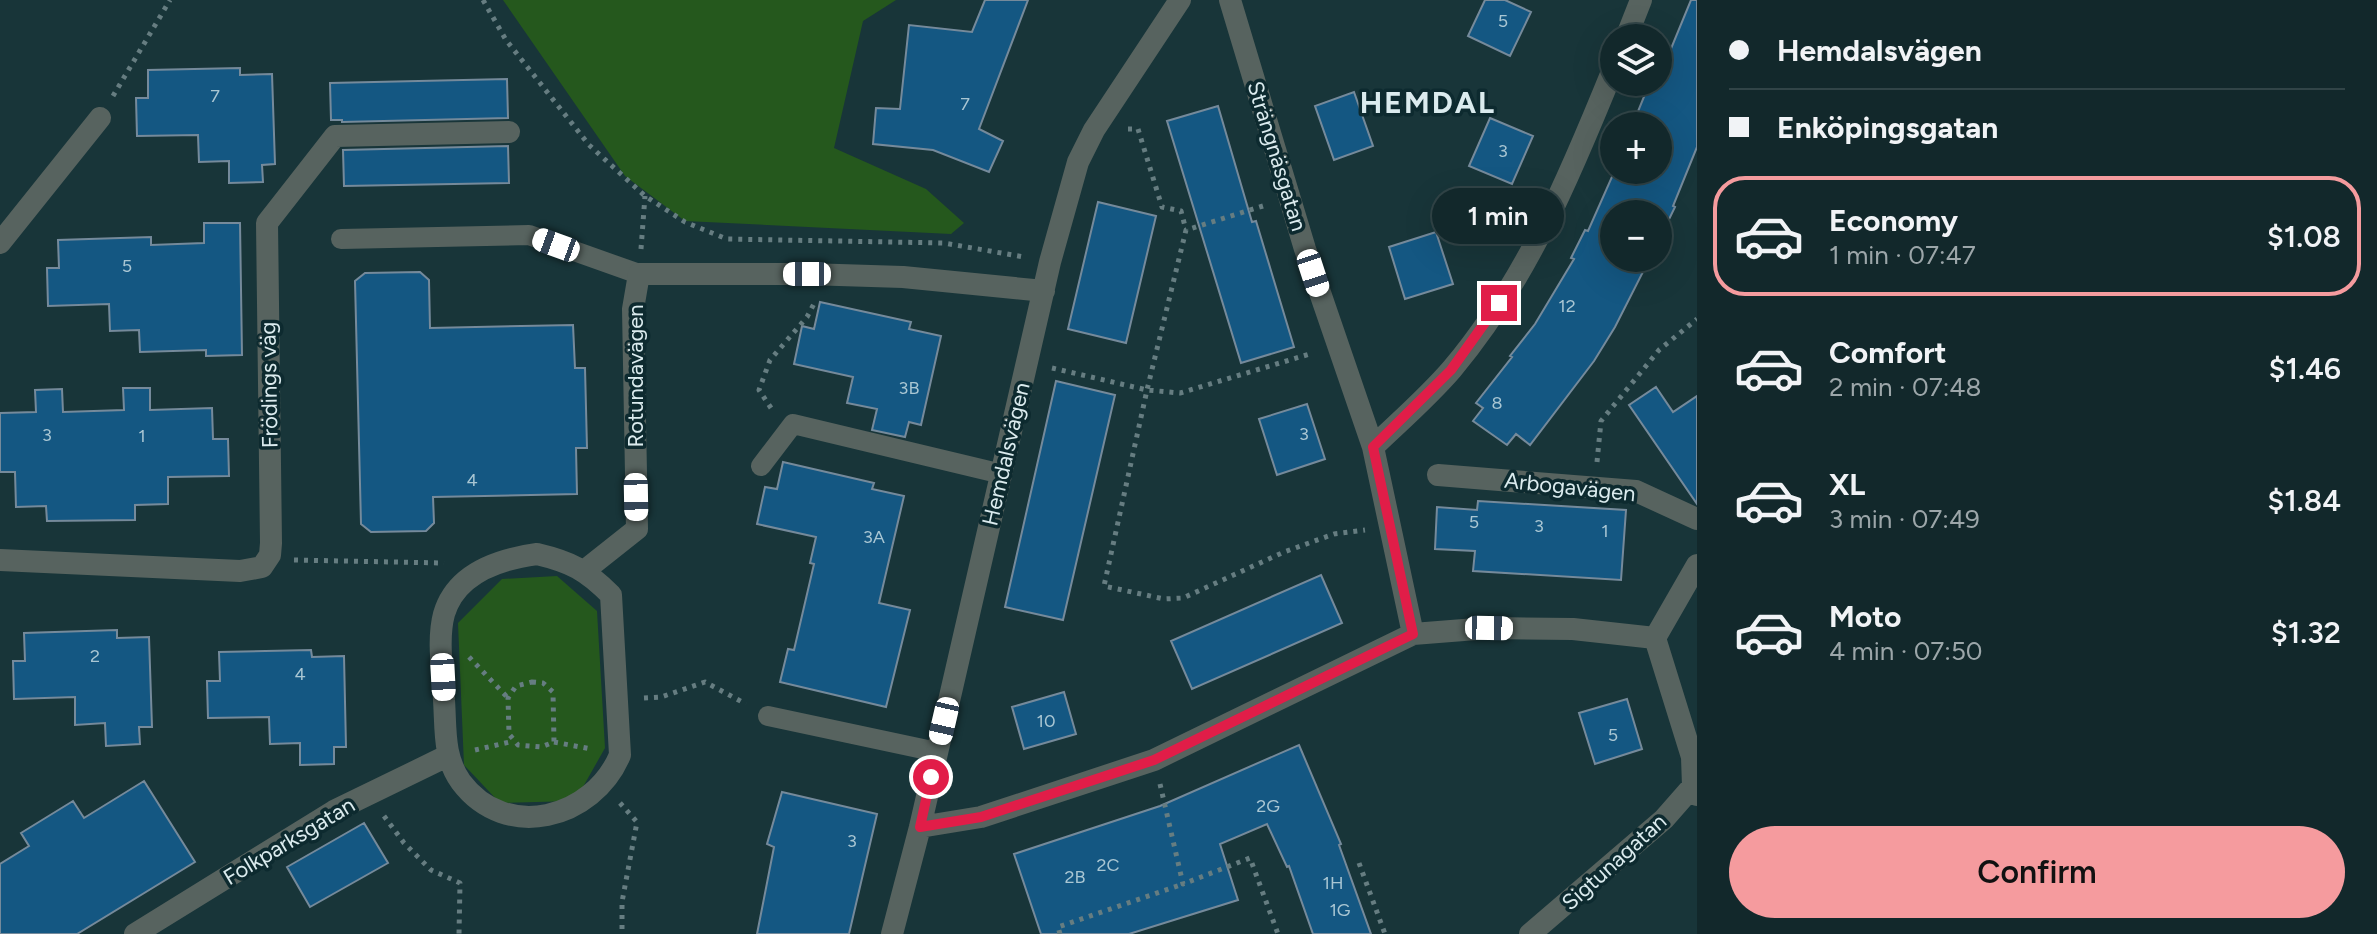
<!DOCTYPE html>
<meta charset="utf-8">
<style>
body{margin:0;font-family:Figtree,sans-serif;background:#1b3033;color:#f1f3f6;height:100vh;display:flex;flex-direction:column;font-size:30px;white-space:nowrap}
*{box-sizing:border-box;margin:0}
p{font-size:26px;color:#9ca6a9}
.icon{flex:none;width:44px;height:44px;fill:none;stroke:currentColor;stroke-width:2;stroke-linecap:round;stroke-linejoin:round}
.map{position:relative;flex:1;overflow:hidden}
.side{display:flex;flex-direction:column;background:#12282b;width:680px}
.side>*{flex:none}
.banner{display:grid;align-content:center;height:176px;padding:0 32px;background:#12282b}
.buttons{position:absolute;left:1600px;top:24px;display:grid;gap:16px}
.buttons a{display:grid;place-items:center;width:72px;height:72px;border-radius:50%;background:#12282b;box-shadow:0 8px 32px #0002,0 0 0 2px #314447;font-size:40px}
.end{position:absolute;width:36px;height:36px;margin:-18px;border:10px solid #e11d48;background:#fff;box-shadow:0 0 0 4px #fff}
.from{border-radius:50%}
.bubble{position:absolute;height:56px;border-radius:28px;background:#12282b;box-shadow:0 8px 32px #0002,0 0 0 2px #314447;font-size:26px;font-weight:600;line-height:56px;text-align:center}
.car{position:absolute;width:24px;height:48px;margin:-24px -12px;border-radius:10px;box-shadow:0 0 6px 2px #0007;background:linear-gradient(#fff 24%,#345 0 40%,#fff 0 76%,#345 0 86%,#fff 0)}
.banner b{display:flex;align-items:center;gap:28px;height:76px;font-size:30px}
.banner b+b{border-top:2px solid #314447}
.banner i{width:20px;height:20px;background:#f1f3f6}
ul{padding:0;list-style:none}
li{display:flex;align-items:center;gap:24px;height:120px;margin:0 16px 12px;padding:0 16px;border:4px solid transparent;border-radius:32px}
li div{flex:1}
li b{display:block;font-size:30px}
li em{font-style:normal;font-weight:600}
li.active{border-color:#f59b9e}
li>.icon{width:72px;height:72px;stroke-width:1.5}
.action{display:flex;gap:16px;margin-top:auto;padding:16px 32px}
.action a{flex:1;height:92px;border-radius:48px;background:#f59b9e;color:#111;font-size:32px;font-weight:600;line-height:92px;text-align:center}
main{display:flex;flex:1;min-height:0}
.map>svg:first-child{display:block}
.green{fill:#25581d}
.building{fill:#145782;stroke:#758a9b;stroke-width:2}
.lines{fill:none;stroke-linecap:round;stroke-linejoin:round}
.path{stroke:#667d81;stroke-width:5;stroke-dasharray:4 6;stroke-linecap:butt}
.service{stroke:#57635f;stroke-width:20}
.minor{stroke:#57635f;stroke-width:22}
.route{stroke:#e11d48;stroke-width:10}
.labels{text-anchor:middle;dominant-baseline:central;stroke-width:7;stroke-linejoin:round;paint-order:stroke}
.number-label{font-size:18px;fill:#a9c6d3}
.street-label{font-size:22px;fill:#dbebee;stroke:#0d2a2f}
.district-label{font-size:30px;font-weight:bold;letter-spacing:2px;fill:#dbebee;stroke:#0d2a2f}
</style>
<main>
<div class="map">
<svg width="1697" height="934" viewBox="0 0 1697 934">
<rect width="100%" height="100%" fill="#183539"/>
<path class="green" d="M 503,0 L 896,0 L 863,21 L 834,148 L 926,189 L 964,223 L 951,234 L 685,221 L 625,176 Z
M 557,576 L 597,611 L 605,748 L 575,801 L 500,803 L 464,765 L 458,623 L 502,579 Z"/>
<path class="building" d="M 985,0 L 1028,0 L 979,129 L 1003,141 L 989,172 L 933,150 L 873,144 L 876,108 L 900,109 L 909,25 L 972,32 Z
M 1485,0 L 1505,0 L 1531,12 L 1510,56 L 1468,36 Z
M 1691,0 L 1697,0 L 1697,147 L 1673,206 L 1675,207 L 1658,242 L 1658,214 L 1614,214 L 1614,258 L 1650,258 L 1615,327 L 1594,361 L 1530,445 L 1516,434 L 1507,445 L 1473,421 L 1483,408 L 1476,403 L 1512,357 L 1510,356 L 1535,324 L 1574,259 L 1571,258 L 1585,230 L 1588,231 L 1615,170 L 1658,170 L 1658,126 L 1632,126 L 1650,82 L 1658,82 L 1658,71 L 1661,73 Z
M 240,68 L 240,75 L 272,74 L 275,164 L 262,165 L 263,182 L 229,183 L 229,161 L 199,162 L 198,135 L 137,136 L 136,98 L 148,98 L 148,70 Z
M 507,79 L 508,118 L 342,122 L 342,120 L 331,120 L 330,83 Z
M 1354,92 L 1373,146 L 1334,160 L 1315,106 Z
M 1218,106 L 1252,222 L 1256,221 L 1294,347 L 1241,363 L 1167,121 Z
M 1490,118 L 1533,136 L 1512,184 L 1469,166 Z
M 508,146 L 509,183 L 344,186 L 343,150 Z
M 1098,202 L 1156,216 L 1126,343 L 1068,329 Z
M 204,223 L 240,223 L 242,355 L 206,356 L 206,350 L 140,352 L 139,330 L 110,331 L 109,304 L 48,306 L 47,268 L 59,268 L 58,240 L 151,237 L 151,245 L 204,243 Z
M 1436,232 L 1453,284 L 1405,299 L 1389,247 Z
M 420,272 L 429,280 L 430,328 L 573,325 L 575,368 L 585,368 L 587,448 L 576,448 L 577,494 L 433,497 L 434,523 L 426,531 L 371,532 L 361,524 L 355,281 L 365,273 Z
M 820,302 L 911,322 L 909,329 L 941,336 L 921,425 L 909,422 L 905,437 L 872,430 L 877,409 L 847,403 L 853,377 L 794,364 L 802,326 L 814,329 Z
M 1056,381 L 1115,395 L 1063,620 L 1005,607 Z
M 1656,387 L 1673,412 L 1697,396 L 1697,504 L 1629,405 Z
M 123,388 L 150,388 L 150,410 L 212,408 L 213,439 L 228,439 L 229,476 L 168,477 L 168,504 L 135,505 L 135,520 L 47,521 L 46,506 L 16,507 L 15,472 L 0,472 L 0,413 L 36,412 L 35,390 L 62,389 L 63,412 L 124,410 Z
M 1307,404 L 1325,459 L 1277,475 L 1259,419 Z
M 783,462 L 874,483 L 872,489 L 904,496 L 879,603 L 910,610 L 886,707 L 780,682 L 788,649 L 794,650 L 814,564 L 810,563 L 816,537 L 757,524 L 765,487 L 777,489 Z
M 1478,501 L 1626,510 L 1621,580 L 1473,571 L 1475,551 L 1435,549 L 1437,507 L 1477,510 Z
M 1321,575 L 1342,623 L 1192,689 L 1171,641 Z
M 117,630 L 117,638 L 149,637 L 152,727 L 139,727 L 140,744 L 106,746 L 105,723 L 75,725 L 75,697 L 14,699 L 13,661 L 25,661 L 24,633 Z
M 311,650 L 312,657 L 344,656 L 346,747 L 334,747 L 334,764 L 300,765 L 300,743 L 270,744 L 269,717 L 208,718 L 207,681 L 220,681 L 219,652 Z
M 1064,692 L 1076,734 L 1024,749 L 1012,707 Z
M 1627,699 L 1642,749 L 1595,764 L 1579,713 Z
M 1299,745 L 1341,844 L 1339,845 L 1371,934 L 1313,934 L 1289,866 L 1287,867 L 1267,824 L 1220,844 L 1238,900 L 1129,934 L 1041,934 L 1014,854 L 1160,806 Z
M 144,781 L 195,862 L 77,934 L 0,934 L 0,864 L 29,846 L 21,833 L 73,801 L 84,818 Z
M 782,792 L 877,814 L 849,934 L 757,934 L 774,847 L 767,844 Z
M 364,823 L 388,863 L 310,907 L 287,867 Z"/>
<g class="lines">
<path class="path" d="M 483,0 L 506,40 L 589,145 L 645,196 L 685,222 L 727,239 L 944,243 L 1024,257
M 113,96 L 170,0
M 1128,129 L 1138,129 L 1162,207 L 1181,211 L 1186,230
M 1263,206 L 1186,230 L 1147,390 L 1104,586 L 1164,599 L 1183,598 L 1284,552 L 1334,534 L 1365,530
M 641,249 L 645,196
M 1052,368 L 1147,390 L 1180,393 L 1313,353
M 771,408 L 759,390 L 770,360 L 807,317 L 816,300
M 1597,462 L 1601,421 L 1659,350 L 1697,319
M 294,560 L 444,563
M 469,657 L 508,698
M 532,682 L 543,683 L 553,692 L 554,742 L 541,747 L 518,745 L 509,734 L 508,698 L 516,686 Z
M 644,698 L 661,697 L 705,682 L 746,704
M 554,742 L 591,749
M 475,750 L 514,741
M 1160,784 L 1183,884 L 1250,858 L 1278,934
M 620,803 L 637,822 L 622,902 L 622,934
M 384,816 L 404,843 L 431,870 L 460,883 L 459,934
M 1359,863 L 1385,934
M 1060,934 L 1058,927 L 1183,884"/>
<path class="service" d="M 341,239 L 529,235 L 639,274
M 761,466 L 793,424 L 1002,474
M 768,716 L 937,752"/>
<path class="minor" d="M 1230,0 L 1305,249 L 1373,447 L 1413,634
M 1626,38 L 1641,0
M 0,243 L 100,118
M 1373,447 C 1400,421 1428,397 1452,369 C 1527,280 1571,173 1614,67
M 1438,475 L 1636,491 L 1697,519
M 537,554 C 571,562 586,570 611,595 L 620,755 C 593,819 506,842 461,782 C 443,757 446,729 444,700 C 443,673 437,640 444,614 C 456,573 500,559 537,554 Z
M 0,560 L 240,571 L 262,567 L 270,555 L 271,543 L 267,223 L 335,136 L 509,132
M 584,571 L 637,529 L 633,309 L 639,274 L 807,274 L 903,277 L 1044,291
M 1655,638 L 1692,757 L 1693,786 L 1697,795
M 1655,638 L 1697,565
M 920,827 L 981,817 L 1154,760 L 1413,634 L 1489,628 L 1573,629 L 1655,638
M 135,934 L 334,811 L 447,756
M 892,934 L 920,827 L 1050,262 L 1078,162 L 1094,130 L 1180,0
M 1530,934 L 1664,819 L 1693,786"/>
</g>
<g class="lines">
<path class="route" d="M 931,777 L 920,827 L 981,817 L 1154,760 L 1413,634 L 1373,447 L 1451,370 L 1499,303"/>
</g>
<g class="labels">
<g class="number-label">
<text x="1503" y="21">5</text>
<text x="215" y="96">7</text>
<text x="965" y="104">7</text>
<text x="1503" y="151">3</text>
<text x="127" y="266">5</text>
<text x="1567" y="306">12</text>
<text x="909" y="388">3B</text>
<text x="1497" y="403">8</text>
<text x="1304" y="434">3</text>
<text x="47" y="435">3</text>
<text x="142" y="436">1</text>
<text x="472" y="480">4</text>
<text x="1474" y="522">5</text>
<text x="1539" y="526">3</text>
<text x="1605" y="531">1</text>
<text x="874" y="537">3A</text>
<text x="95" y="656">2</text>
<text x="300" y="674">4</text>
<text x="1046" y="721">10</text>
<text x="1613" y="735">5</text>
<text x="1268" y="806">2G</text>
<text x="852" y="841">3</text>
<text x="1108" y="865">2C</text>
<text x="1075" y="877">2B</text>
<text x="1333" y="883">1H</text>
<text x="1340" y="910">1G</text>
</g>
<g class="street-label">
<text transform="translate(1277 156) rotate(73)">Strängnäsgatan</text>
<text transform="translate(635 376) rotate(-90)">Rotundavägen</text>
<text transform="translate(269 385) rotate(-91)">Frödings väg</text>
<text transform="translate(1006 454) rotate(-77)">Hemdalsvägen</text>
<text transform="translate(1570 487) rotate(6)">Arbogavägen</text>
<text transform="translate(289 841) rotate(-31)">Folkparksgatan</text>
<text transform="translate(1614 862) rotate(-42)">Sigtunagatan</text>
</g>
<g class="district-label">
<text x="1428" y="102">HEMDAL</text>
</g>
</g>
</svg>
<div class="buttons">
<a><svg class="icon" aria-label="layers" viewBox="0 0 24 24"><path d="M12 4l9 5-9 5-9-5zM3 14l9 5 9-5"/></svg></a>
<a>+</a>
<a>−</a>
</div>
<i class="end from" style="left:931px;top:777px"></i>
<i class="end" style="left:1499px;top:303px"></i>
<div class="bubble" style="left:1432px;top:188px;width:132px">1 min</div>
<i class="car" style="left:556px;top:245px;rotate:290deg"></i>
<i class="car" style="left:1313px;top:273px;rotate:162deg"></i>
<i class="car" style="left:807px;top:274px;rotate:270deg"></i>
<i class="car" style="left:636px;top:497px;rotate:179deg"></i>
<i class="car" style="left:1489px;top:628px;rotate:91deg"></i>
<i class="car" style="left:443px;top:677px;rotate:177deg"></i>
<i class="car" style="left:944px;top:721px;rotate:193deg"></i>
</div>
<section class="side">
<div class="banner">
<b><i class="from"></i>Hemdalsvägen</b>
<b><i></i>Enköpingsgatan</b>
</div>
<ul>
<li class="active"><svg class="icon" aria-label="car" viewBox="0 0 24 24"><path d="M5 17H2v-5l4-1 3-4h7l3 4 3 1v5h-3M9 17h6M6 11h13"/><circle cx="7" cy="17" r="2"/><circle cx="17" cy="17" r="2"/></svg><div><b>Economy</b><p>1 min · 07:47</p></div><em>$1.08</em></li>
<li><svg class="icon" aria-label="car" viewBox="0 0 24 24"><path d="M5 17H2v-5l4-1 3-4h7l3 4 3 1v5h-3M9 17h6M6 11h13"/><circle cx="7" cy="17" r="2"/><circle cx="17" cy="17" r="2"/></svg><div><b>Comfort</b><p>2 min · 07:48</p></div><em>$1.46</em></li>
<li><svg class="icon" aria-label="car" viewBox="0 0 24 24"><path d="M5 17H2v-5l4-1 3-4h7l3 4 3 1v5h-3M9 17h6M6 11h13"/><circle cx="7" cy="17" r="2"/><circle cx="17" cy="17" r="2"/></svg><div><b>XL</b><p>3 min · 07:49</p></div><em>$1.84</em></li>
<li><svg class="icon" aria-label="car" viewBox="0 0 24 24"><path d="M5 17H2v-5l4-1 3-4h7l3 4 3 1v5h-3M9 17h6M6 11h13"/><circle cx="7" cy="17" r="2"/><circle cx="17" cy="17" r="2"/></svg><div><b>Moto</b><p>4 min · 07:50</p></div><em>$1.32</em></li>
</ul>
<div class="action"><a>Confirm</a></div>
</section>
</main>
